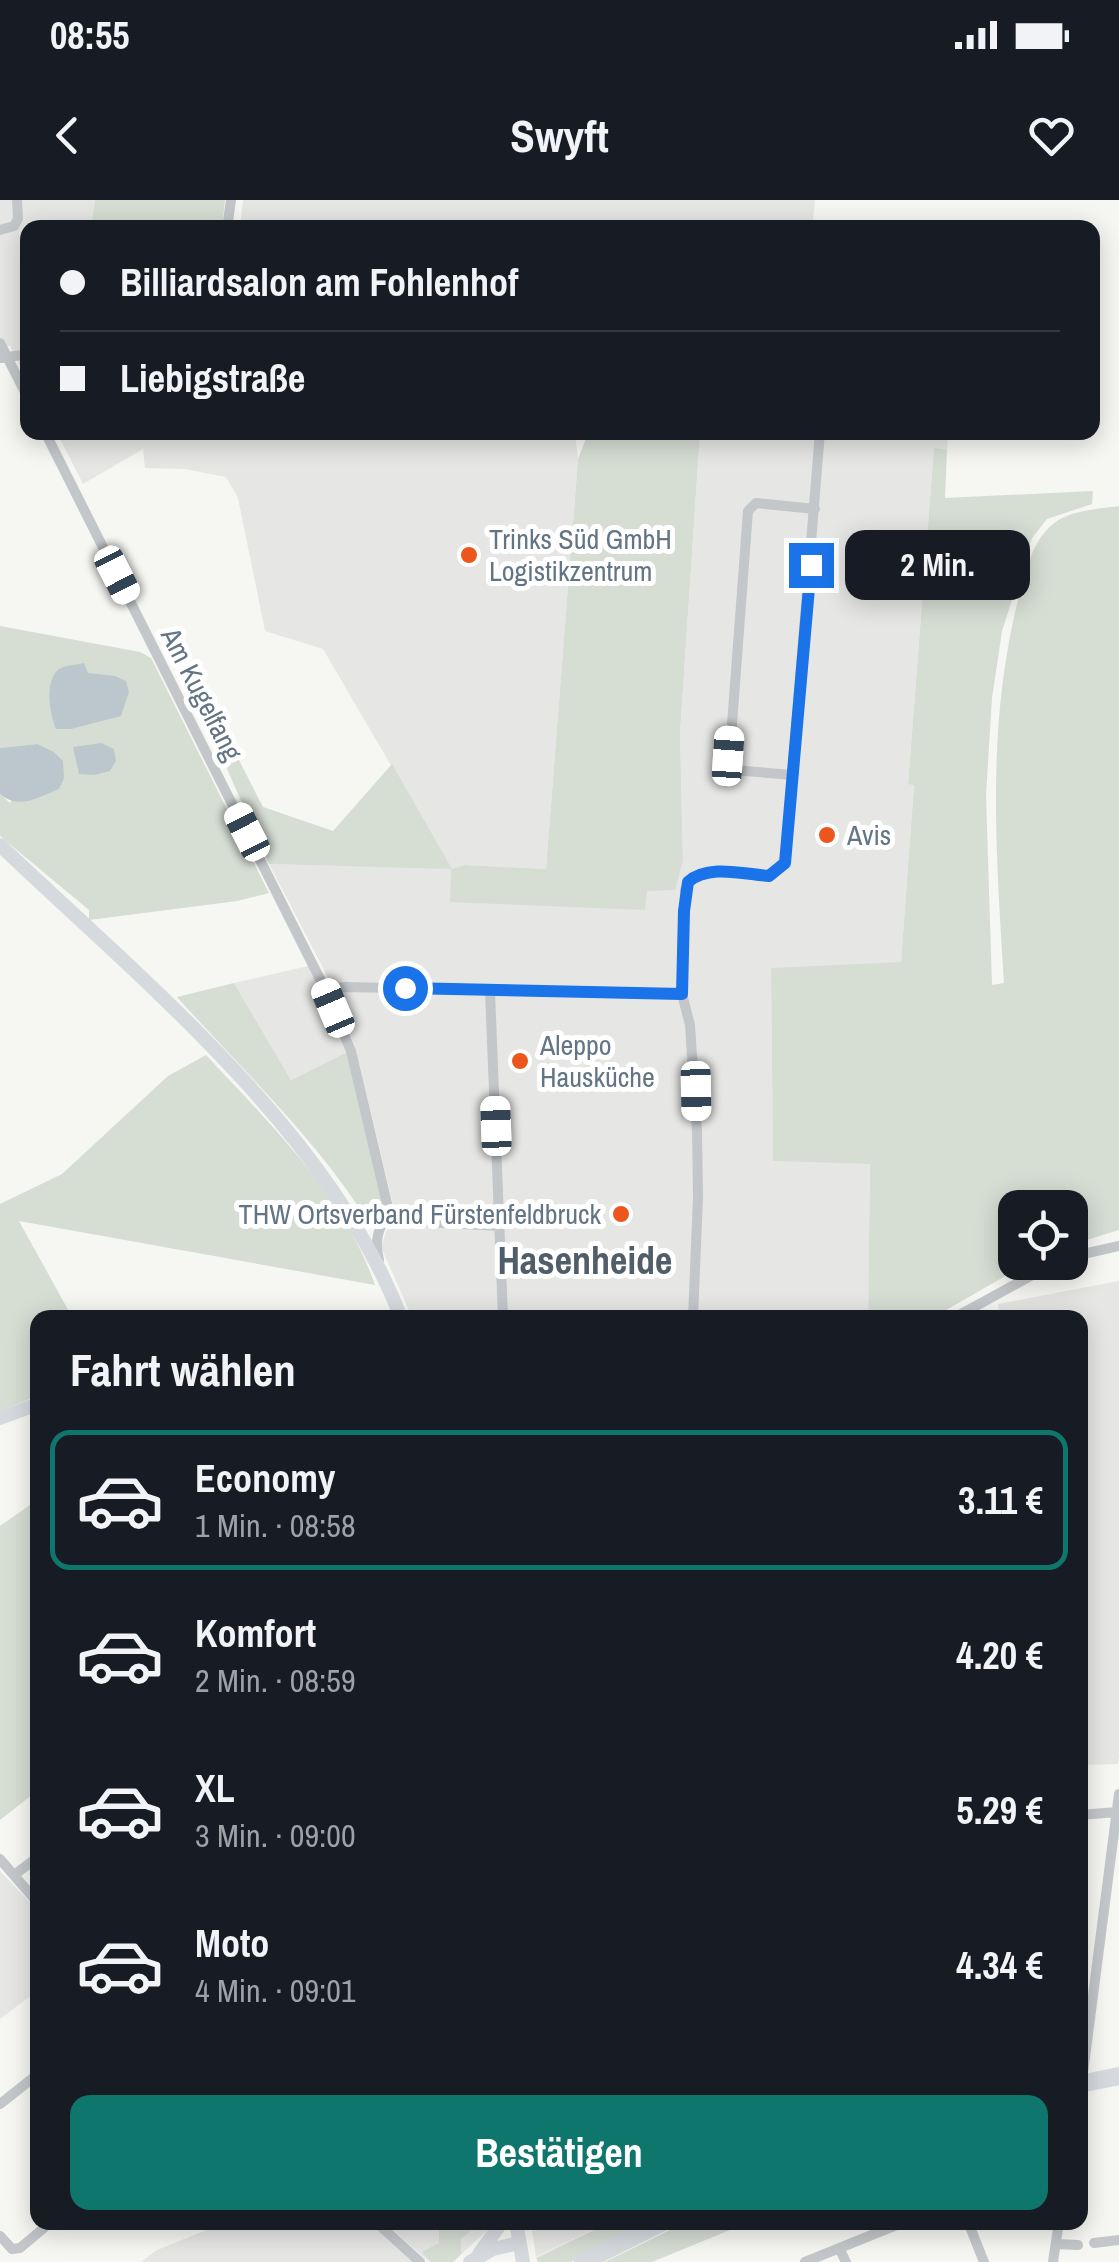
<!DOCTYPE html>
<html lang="de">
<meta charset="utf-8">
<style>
body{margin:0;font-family:"Archivo Narrow",sans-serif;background:#242831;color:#f1f3f6;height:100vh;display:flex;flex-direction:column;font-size:38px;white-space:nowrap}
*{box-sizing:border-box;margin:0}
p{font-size:32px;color:#9ea1a6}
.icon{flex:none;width:55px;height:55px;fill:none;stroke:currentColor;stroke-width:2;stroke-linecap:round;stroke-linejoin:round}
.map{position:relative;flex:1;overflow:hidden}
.panel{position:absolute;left:30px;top:1110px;width:1058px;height:920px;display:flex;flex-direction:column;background:#171b24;border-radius:20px;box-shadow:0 5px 25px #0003}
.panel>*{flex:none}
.guide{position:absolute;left:20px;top:20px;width:1080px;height:220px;border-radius:20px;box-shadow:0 5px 25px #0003;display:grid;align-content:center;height:220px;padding:0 40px;background:#171b24}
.controls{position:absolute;left:998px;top:990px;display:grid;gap:20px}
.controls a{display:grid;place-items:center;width:90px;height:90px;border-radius:20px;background:#171b24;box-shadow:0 5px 25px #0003;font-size:50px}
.end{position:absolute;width:45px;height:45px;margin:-22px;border:12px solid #1a73e8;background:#fff;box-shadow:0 0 0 5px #fff}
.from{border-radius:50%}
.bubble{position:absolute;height:70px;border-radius:20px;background:#171b24;box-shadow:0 5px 25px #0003;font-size:32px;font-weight:800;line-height:70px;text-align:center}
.car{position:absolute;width:30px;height:60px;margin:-30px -15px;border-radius:12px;box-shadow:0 0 8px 2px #0007;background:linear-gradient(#fff 24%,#345 0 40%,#fff 0 76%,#345 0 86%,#fff 0)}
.guide b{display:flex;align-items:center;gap:35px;height:95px;font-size:38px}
.guide b+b{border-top:2px solid #363941}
.guide i{width:25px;height:25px;background:#f1f3f6}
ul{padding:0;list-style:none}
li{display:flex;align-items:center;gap:30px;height:140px;margin:0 20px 15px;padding:0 20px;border:5px solid transparent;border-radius:20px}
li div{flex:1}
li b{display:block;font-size:38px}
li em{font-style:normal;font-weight:800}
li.on{border-color:#0f766e}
li>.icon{width:90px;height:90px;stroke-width:1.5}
h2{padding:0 40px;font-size:45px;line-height:120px}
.cta{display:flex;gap:20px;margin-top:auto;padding:20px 40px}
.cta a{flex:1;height:115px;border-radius:20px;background:#0f766e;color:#fff;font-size:40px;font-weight:800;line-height:115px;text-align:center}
.status{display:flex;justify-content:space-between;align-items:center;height:70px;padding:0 50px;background:#171b24;direction:ltr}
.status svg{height:28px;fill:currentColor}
header{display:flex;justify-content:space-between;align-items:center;height:130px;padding:0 40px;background:#171b24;font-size:45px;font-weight:800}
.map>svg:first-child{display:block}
.built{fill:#e6e7e5}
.green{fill:#d6ddd3}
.water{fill:#bcc7cd}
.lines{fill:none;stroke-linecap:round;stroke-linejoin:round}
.street{stroke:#c3c7ca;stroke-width:10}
.secondary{stroke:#d6dadf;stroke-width:14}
.highway{stroke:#d6dadf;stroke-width:18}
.route{stroke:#1a73e8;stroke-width:12}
.poi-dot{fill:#ec561c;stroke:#fff;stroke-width:4}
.labels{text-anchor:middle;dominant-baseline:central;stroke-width:10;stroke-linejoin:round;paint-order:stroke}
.poi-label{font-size:28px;fill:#637485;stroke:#fff;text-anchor:start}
.street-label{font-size:28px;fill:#637485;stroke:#fff}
.district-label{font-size:38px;font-weight:bold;fill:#515e69;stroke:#fff}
</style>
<div class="status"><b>08:55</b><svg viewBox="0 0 49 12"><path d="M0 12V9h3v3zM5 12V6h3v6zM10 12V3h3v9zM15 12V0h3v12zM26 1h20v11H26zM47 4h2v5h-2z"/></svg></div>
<header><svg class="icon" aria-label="back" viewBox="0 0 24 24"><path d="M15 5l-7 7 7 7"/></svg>Swyft<svg class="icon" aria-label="heart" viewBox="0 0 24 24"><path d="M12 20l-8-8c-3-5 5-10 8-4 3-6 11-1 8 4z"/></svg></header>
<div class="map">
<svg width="1119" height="2062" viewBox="0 0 1119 2062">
<rect width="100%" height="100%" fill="#f6f6f2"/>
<path class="built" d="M 0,0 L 95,0 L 91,27 L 28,28 L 27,178 L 10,146 L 0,147 Z
M 243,0 L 815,0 L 812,28 L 240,27 Z
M 57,233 L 575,233 L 578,259 L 546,669 L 465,665 L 644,710 L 646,691 L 683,660 L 680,533 L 700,233 L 948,233 L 947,250 L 934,249 L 908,583 L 914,584 L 901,763 L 771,769 L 773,960 L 870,964 L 868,1117 L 412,1117 L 381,1047 L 394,1009 L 355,847 L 331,783 L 269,664 L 451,668 L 323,449 L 265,431 L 238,298 L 226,277 L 185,269 L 145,268 L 143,249 L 83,284 Z
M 308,766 L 321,787 L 347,852 L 291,880 L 234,783 Z
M 1119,1081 L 1119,1556 L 1118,1564 L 1080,1565 L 1080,1118 L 999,1117 L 998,1104 Z
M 0,1671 L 38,1711 L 37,1757 L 35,1760 L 37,1791 L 0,1819 Z
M 226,2022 L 376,2023 L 422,2062 L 141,2062 L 157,2050 Z
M 385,2023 L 495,2023 L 453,2062 L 429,2062 Z
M 531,2023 L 592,2023 L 592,2030 L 536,2057 Z"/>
<path class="green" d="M 95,0 L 225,0 L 222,27 L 91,28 Z
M 588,233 L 700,233 L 680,533 L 683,660 L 675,690 L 647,691 L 645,710 L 450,702 L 451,669 L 269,664 L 194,494 L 223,529 L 263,607 L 333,631 L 392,564 L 452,669 L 465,665 L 546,669 L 578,259 Z
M 934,248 L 947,250 L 945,298 L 1093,291 L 1092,304 L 1047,319 L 1032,338 L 1002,431 L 992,498 L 986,595 L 992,785 L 1004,783 C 996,652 986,529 1018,400 C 1024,376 1032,340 1053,324 C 1070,310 1098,309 1119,306 L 1119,1030 L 1070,1045 L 1070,1008 L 1015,1008 L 1015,1062 L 1028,1063 L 934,1117 L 868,1117 L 870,964 L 773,961 L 771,768 L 901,762 L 914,585 L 908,584 Z
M 0,426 L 140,452 L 151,458 L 269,693 L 237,701 L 89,720 L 89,710 L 0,636 L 0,594 L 10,603 L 37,544 L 0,548 Z
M 234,783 L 291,880 L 347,852 L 384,1010 L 371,1026 C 318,940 244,872 177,797 Z
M 206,855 C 269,923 344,995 375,1085 L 19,1021 L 72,1117 L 38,1118 L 37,1196 L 0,1211 L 0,1004 L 62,974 L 168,876 Z
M 37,1300 L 37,1591 L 0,1620 L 0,1326 Z
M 439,2023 L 439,2022 L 481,2023 L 461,2039 L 461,2054 L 453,2062 L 431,2062 L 422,2052 L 439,2043 Z
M 608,2023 L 652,2023 L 571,2062 L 538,2062 L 536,2058 Z
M 684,2023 L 747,2023 L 652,2062 L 605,2062 Z"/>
<path class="water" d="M 84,463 L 88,473 L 115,476 L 126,481 L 129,492 L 121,516 L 71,529 L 56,529 C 50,515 44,482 58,470 C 64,465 76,465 84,463 Z
M 101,543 L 114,549 L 116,561 L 110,571 L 94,575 L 79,574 L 73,547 Z
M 37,544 L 54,552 L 63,561 L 64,578 L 59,589 C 37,598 19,610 0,594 L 0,548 Z"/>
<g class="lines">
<path class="street" d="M 227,28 L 231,0
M 0,30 L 14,26 L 18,19 L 17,0
M 0,143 L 28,198
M 1,158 L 28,154
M 45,232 L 325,789 L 351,851 L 389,1012 L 408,1021 L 499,1026
M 792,575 L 734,570 L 729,564 L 748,311 L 756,303 L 815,309
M 325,789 L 346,787 L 682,794
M 490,791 L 503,1118
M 1070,1057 L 1119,1046
M 379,1060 C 374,1040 378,1029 389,1012
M 693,1118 L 698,997 L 697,932 L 690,825 L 682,794 L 685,690 C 696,660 744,674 769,676 L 785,663 L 820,232
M 954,1118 L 1056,1062
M 1080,1615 L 1117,1612
M 0,1659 L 38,1703
M 14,1675 L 38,1657
M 1080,1896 L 1119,1594
M 0,1904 L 38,1874
M 376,2022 L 420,2062
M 968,2022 L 984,2062
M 0,2036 L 12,2049 L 20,2048 L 51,2022
M 1094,2043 L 1119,2040
M 1056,2044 L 1078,2045
M 839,2048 L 846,2062
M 805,2062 L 904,2022
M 1053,2062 L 1059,2022"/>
<path class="secondary" d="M 0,645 C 141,780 330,931 401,1118
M 0,1218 L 38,1204
M 516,2022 L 523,2062
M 479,2054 L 502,2022
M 470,2062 L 493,2049 L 519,2043"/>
<path class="highway" d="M 1080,1884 L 1119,1876
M 583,2062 L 663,2022"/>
</g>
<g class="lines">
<path class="route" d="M 405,788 L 682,794 L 684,711 L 688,682 C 708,664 743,674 769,676 L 785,663 L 811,365"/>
</g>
<g class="poi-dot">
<circle cx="469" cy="355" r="10"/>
<circle cx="827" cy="635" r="10"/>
<circle cx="520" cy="861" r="10"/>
<circle cx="621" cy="1014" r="10"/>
</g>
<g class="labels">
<g class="poi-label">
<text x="489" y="339">Trinks Süd GmbH<tspan x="489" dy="32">Logistikzentrum</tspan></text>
<text x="847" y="635">Avis</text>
<text x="540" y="845">Aleppo<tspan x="540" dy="32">Hausküche</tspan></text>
<text x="601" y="1014" text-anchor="end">THW Ortsverband Fürstenfeldbruck</text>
</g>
<g class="street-label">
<text transform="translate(202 494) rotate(63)">Am Kugelfang</text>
</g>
<g class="district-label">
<text x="585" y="1060">Hasenheide</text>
</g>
</g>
</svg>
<div class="controls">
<a><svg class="icon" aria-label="locate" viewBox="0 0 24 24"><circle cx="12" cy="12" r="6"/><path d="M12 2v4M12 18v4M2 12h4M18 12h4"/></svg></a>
</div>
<i class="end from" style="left:405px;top:788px"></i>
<i class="end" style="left:811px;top:365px"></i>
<div class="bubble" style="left:845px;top:330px;width:185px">2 Min.</div>
<i class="car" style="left:117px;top:375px;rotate:153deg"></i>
<i class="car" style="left:728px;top:556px;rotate:4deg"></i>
<i class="car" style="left:247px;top:632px;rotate:333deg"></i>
<i class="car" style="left:333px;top:808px;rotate:337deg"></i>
<i class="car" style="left:696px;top:891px;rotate:179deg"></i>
<i class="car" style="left:496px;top:926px;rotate:358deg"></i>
<div class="guide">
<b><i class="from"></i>Billiardsalon am Fohlenhof</b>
<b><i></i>Liebigstraße</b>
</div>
<section class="panel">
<h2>Fahrt wählen</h2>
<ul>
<li class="on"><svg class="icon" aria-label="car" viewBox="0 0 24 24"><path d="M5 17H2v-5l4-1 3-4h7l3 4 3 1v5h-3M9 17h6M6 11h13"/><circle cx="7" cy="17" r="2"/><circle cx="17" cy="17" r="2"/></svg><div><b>Economy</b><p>1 Min. · 08:58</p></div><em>3.11 €</em></li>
<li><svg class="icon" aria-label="car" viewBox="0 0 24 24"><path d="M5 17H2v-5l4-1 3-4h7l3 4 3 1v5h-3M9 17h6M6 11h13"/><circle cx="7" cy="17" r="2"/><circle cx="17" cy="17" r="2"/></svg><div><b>Komfort</b><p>2 Min. · 08:59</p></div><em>4.20 €</em></li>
<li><svg class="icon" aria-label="car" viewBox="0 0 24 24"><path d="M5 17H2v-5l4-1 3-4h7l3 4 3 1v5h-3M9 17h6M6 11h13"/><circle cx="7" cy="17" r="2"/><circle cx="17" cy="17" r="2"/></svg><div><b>XL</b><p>3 Min. · 09:00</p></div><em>5.29 €</em></li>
<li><svg class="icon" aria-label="car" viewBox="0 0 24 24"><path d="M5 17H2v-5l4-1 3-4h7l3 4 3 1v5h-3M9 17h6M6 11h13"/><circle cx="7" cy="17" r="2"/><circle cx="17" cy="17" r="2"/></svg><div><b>Moto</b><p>4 Min. · 09:01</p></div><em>4.34 €</em></li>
</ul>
<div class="cta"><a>Bestätigen</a></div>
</section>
</div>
